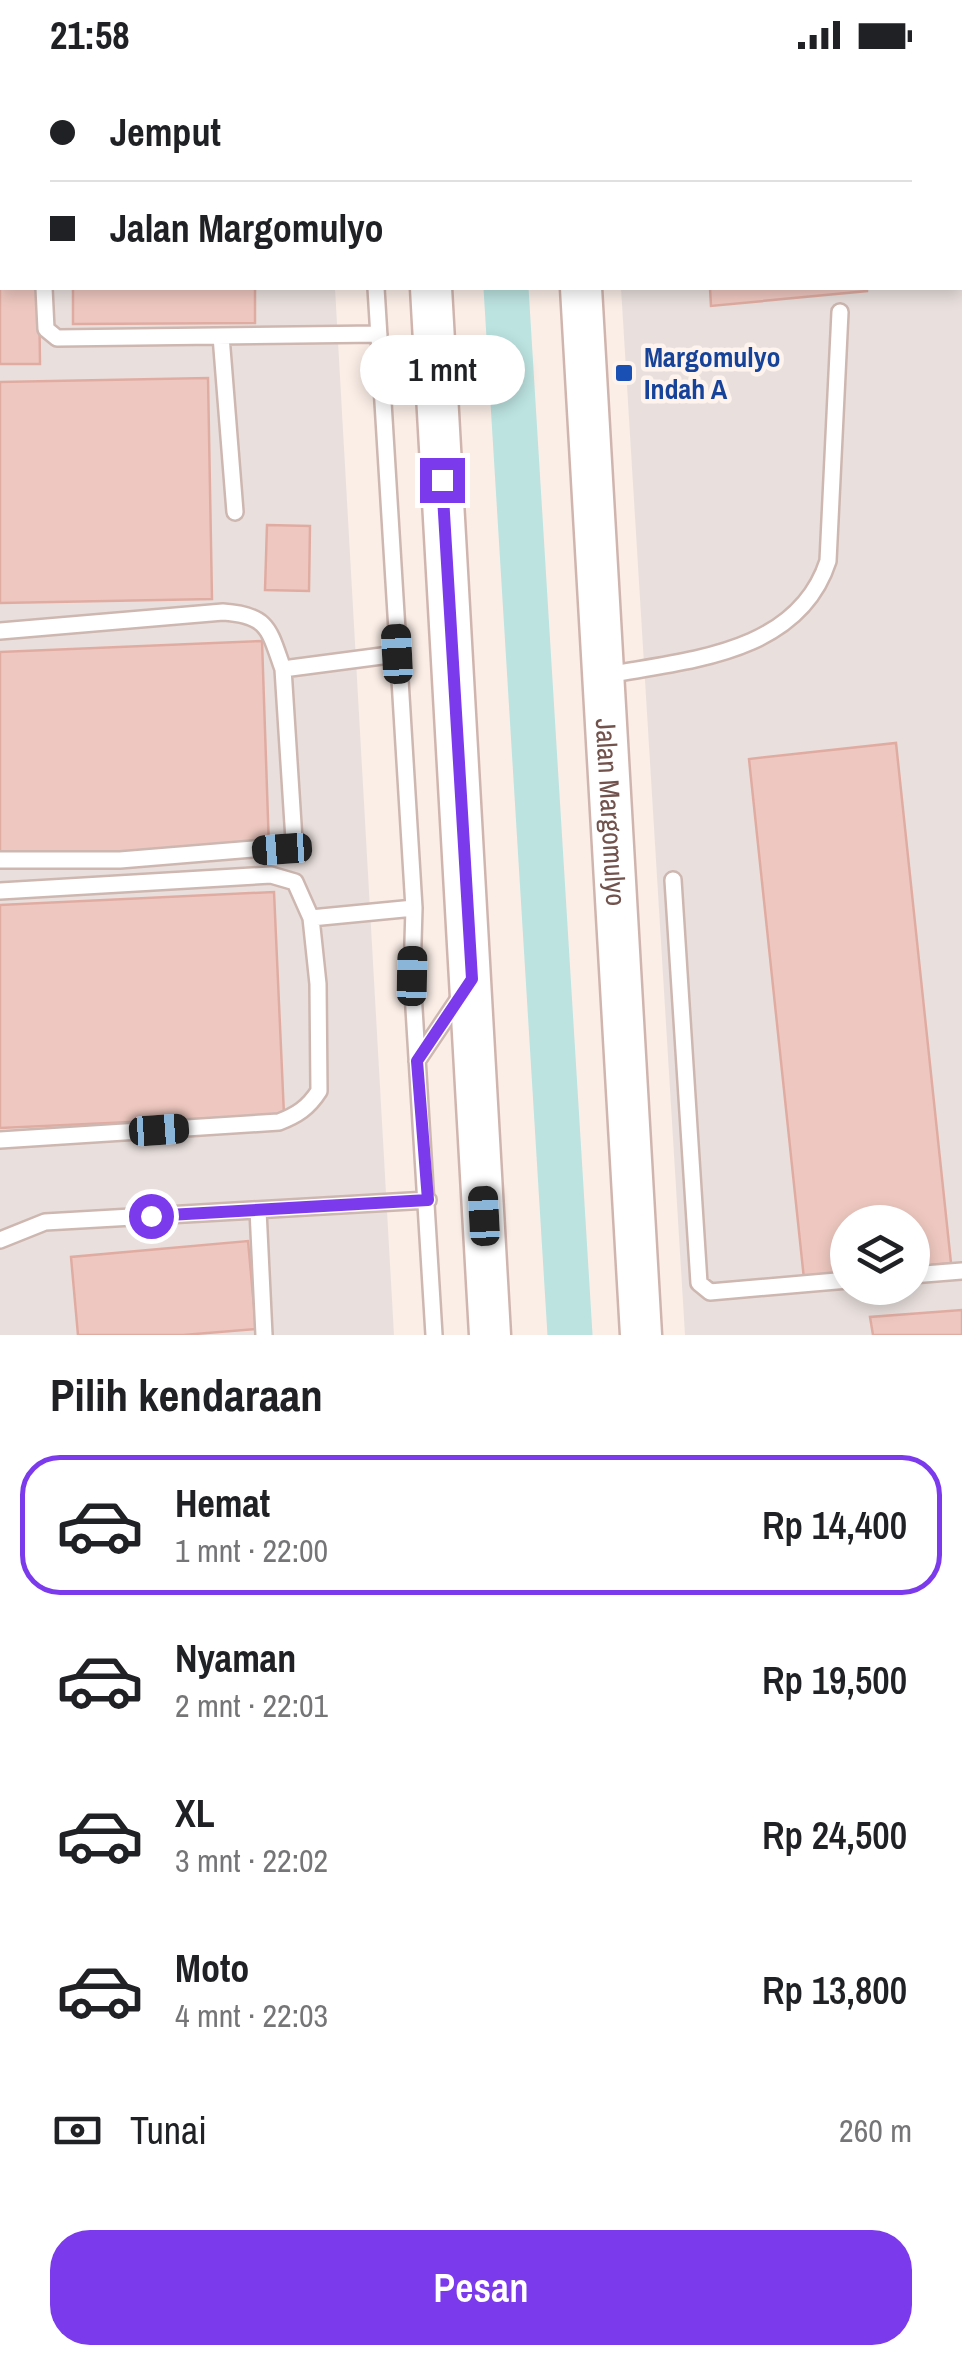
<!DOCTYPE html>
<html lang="id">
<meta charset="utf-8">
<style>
body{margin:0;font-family:"Archivo Narrow",sans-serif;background:#f6f6f6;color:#202124;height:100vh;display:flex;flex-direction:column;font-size:38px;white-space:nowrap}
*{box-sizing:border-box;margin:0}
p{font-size:32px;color:#757577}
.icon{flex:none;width:55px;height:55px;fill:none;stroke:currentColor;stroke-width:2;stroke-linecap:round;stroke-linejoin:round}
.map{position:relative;height:1265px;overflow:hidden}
.details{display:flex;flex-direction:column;background:#fff;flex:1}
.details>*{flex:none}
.banner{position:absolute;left:0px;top:0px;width:962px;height:220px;box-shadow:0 5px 15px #0003;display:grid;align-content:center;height:220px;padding:0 50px;background:#fff}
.buttons{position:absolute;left:830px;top:1135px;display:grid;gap:20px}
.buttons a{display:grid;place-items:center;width:100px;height:100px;border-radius:50%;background:#fff;box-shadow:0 5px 15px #0003;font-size:50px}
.end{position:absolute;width:45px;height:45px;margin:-22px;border:12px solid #7c3aed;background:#fff;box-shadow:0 0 0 5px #fff}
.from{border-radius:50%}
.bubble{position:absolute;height:70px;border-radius:35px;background:#fff;box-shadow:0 5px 15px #0003;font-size:32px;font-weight:600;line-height:70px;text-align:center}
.car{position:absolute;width:30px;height:60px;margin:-30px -15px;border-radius:12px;box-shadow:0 0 8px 2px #0007;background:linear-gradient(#222 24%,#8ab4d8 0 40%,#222 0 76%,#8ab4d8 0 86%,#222 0)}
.banner b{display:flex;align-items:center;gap:35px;height:95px;font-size:38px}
.banner b+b{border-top:2px solid #e0e0e0}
.banner i{width:25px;height:25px;background:#202124}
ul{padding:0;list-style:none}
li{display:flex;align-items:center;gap:30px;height:140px;margin:0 20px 15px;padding:0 30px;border:5px solid transparent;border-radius:40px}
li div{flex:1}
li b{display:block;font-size:38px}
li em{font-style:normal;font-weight:600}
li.on{border-color:#7c3aed}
li>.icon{width:90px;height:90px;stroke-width:1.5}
h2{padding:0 50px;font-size:45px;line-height:120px}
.pay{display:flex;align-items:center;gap:25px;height:110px;padding:0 50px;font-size:38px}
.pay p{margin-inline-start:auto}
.primary-button{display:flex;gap:20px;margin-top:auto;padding:20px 50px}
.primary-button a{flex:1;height:115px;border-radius:40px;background:#7c3aed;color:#fff;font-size:40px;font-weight:600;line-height:115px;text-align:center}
.status{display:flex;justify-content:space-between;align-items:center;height:70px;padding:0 50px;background:#fff;direction:ltr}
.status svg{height:28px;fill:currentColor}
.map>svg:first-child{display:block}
.industrial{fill:#e9e0dd;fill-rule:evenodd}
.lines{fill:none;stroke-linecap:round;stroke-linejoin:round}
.river{stroke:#bce3e0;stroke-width:45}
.building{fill:#eec8c0;stroke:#e0aca2;stroke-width:2.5}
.lane-casing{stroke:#ceb7b1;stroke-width:20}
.secondary-casing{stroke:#d0b5ae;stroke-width:45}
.lane{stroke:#fff;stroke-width:15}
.secondary{stroke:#fff;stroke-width:40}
.route{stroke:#7c3aed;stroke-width:12}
.transit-dot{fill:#1a4fb4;stroke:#fef3ed;stroke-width:4}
.labels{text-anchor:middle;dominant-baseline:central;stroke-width:9;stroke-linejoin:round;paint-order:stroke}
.transit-label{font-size:28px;font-weight:bold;fill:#164399;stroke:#fef3ed;text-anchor:start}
.street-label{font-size:28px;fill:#72524d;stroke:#fef3ed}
</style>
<div class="status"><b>21:58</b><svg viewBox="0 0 49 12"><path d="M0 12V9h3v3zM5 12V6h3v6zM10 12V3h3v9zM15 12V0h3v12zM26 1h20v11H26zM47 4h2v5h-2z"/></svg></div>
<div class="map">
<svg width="962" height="1265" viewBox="0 0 962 1265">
<rect width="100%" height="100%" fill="#fbeee7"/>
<path class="industrial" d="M 0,0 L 323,0 L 323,2 L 2,2 L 2,218 L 335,218 L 394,1265 L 0,1265 Z
M 608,0 L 962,0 L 962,1265 L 685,1265 L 621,218 L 960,218 L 960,2 ZM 848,1152 L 912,1152 L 912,1218 L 848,1218 Z"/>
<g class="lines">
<path class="river" d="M 493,0 L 493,2
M 506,218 L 570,1265"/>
</g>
<path class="building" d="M 39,0 L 2,2 L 2,218 L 39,218 L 40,294 L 0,294 L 0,1 Z
M 73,218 L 255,218 L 255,253 L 73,254 Z
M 710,218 L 867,218 L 867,221 L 711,236 Z
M 208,308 L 212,529 L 0,533 L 0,312 Z
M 267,455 L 310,456 L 309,521 L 265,520 Z
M 262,571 L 269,779 L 0,787 L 0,582 Z
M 896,673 L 951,1193 L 912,1197 L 912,1152 L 848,1152 L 848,1204 L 804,1209 L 749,689 Z
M 274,822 L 284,1045 L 0,1058 L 0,835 Z
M 248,1171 L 256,1259 L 183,1265 L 78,1265 L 71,1187 Z
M 962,1240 L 962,1265 L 873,1265 L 870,1247 Z"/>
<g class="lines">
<g class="lane-casing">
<path id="lane" d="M 364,0 L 364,2
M 663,0 L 664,2
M 44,218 L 46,259 L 57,268 L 379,264
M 376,218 L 414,838 L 412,906 L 434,1265
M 221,266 L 235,442
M 0,561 L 223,542 C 269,545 269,560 283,599
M 607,605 C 688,590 798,584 828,491 L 840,242
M 0,790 L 120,790 L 288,776 L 294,770 L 283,599 L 397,584
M 673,810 L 699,1213 L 710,1222 L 848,1210
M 0,821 L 271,805 L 295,812 L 311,848
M 417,991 L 462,924
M 0,1070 L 279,1052 C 297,1045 308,1038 319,1021 L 318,914 L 311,848 L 414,838
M 258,1140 L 264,1265
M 0,1170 L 45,1152 L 428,1130
M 912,1205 L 962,1201"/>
</g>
<g class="secondary-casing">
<g id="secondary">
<path d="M 418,0 L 418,2"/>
<path d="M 569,0 L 569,2"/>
<path d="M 431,218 L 490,1265"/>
<path id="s1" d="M 581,218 L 641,1265"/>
</g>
</g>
<use href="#lane" class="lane"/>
<use href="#secondary" class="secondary"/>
</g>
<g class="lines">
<path class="route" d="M 151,1146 L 428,1130 L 417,991 L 472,909 L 442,410"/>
</g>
<rect class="transit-dot" x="614" y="293" width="20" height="20" rx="5"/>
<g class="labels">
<g class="transit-label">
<text x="644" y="287">Margomulyo<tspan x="644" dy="32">Indah A</tspan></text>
</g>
<g class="street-label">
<text stroke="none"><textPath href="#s1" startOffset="525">Jalan Margomulyo</textPath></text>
</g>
</g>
</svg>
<div class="buttons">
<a><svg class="icon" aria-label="layers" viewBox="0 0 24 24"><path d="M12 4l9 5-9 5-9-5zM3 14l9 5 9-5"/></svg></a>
</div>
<i class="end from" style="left:151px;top:1146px"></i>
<i class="end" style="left:442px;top:410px"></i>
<div class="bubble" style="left:360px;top:265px;width:165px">1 mnt</div>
<i class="car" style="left:397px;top:584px;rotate:357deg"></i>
<i class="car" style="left:282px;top:779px;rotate:266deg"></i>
<i class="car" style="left:412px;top:906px;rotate:1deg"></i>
<i class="car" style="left:159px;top:1060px;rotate:86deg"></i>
<i class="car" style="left:484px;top:1146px;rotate:357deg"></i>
<div class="banner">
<b><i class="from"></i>Jemput</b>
<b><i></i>Jalan Margomulyo</b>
</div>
</div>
<section class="details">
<h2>Pilih kendaraan</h2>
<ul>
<li class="on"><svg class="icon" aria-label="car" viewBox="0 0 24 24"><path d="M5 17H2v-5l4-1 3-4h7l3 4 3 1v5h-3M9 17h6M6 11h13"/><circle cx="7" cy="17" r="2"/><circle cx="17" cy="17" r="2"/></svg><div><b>Hemat</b><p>1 mnt · 22:00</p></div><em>Rp 14,400</em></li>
<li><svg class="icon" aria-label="car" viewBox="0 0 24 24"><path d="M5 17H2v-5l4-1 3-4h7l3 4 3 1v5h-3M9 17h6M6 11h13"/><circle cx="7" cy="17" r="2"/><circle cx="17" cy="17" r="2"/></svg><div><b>Nyaman</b><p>2 mnt · 22:01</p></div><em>Rp 19,500</em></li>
<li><svg class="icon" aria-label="car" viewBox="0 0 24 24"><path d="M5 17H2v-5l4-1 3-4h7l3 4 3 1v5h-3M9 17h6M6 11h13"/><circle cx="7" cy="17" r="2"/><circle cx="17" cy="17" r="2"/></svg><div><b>XL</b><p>3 mnt · 22:02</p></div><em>Rp 24,500</em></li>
<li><svg class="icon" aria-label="car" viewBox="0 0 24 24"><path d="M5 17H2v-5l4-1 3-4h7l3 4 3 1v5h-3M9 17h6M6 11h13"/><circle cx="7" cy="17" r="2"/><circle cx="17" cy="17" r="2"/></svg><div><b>Moto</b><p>4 mnt · 22:03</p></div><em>Rp 13,800</em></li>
</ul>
<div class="pay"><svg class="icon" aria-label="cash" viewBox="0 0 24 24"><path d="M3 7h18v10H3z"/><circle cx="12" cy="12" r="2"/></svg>Tunai<p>260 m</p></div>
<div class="primary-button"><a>Pesan</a></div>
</section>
